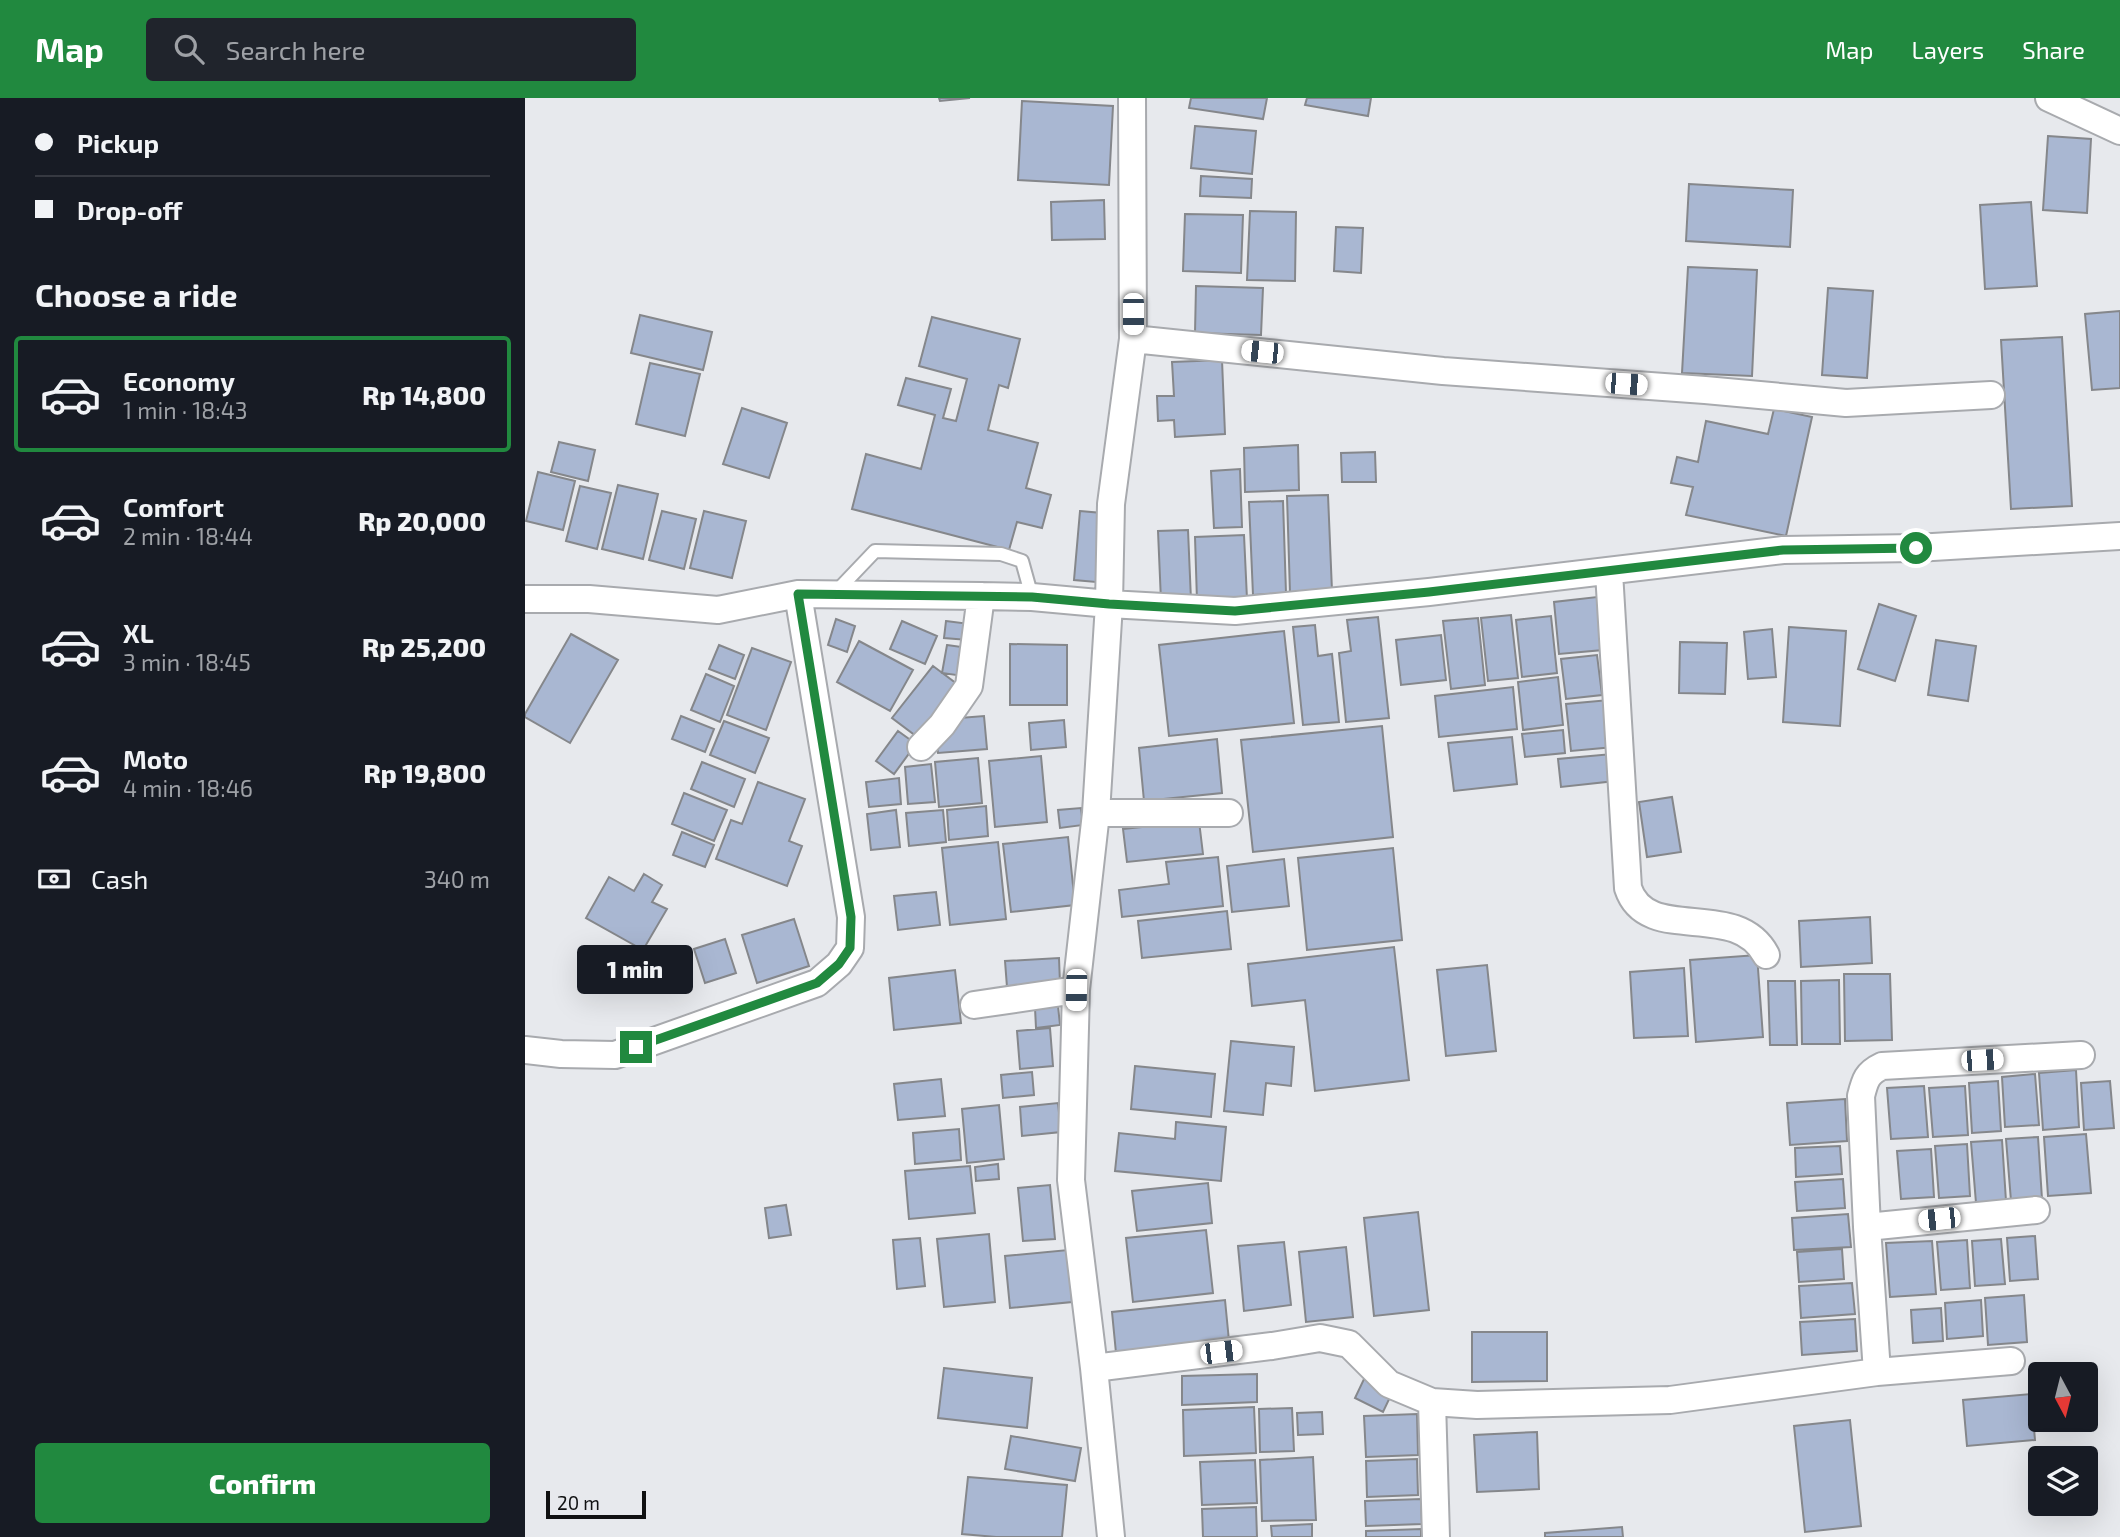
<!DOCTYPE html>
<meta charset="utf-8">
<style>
body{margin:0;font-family:"Exo 2",sans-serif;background:#20242c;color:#f1f3f6;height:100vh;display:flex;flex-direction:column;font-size:26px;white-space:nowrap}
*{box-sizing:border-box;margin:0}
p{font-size:23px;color:#9ea1a6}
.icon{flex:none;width:38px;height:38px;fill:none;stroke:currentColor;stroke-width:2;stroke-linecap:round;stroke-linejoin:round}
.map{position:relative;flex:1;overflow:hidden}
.sheet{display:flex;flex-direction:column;background:#171b24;width:525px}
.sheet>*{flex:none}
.top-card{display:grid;align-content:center;height:154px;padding:0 35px;background:#171b24}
.needle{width:46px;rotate:173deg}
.controls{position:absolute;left:1503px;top:1264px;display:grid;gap:14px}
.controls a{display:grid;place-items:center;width:70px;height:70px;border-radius:7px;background:#171b24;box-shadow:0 7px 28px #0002;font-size:35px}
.scale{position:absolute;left:21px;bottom:18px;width:100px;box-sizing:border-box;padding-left:7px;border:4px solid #101112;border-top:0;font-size:19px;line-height:24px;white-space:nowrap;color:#101112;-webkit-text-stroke:5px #e7e9ed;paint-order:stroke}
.end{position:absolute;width:32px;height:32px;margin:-16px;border:9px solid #21893f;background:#fff;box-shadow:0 0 0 4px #fff}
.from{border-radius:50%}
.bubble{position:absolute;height:49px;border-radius:7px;background:#171b24;box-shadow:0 7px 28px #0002;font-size:23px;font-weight:800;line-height:49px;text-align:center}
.car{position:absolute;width:21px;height:42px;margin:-21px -10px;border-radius:9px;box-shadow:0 0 5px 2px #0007;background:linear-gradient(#fff 24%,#345 0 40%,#fff 0 76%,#345 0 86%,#fff 0)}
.top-card b{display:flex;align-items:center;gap:24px;height:66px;font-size:26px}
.top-card b+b{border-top:2px solid #363941}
.top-card i{width:18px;height:18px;background:#f1f3f6}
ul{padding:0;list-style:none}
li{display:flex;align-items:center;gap:21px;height:116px;margin:0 14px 10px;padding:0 21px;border:4px solid transparent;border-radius:7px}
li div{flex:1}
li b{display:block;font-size:26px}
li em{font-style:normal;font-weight:800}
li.on{border-color:#21893f}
li>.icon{width:63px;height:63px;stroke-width:1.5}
h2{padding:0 35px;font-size:32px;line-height:84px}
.pay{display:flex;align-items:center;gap:18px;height:77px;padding:0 35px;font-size:26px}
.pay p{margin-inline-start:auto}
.primary-button{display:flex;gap:14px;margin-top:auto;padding:14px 35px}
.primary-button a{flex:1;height:80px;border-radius:7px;background:#21893f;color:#fff;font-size:28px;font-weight:800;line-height:80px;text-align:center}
header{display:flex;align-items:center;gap:42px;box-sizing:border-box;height:98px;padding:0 35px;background:#21893f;color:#fff}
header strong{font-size:33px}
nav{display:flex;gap:38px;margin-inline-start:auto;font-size:24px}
.search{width:490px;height:63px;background:#20242c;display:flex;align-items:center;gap:18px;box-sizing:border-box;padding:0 24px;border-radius:7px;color:#9ea1a6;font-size:26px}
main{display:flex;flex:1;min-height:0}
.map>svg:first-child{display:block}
.building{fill:#a9b7d2;stroke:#85878b;stroke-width:2}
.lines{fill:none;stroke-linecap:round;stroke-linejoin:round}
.lane-casing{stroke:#a8aaae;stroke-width:16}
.street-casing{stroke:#a8aaae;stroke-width:30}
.lane{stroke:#fff;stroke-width:12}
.street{stroke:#fff;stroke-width:26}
.route{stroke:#21893f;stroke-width:9}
</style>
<header>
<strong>Map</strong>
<div class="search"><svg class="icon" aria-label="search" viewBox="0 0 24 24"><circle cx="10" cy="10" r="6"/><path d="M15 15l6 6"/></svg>Search here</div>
<nav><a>Map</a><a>Layers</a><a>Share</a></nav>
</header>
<main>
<section class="sheet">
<div class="top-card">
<b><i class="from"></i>Pickup</b>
<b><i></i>Drop-off</b>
</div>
<h2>Choose a ride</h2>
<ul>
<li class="on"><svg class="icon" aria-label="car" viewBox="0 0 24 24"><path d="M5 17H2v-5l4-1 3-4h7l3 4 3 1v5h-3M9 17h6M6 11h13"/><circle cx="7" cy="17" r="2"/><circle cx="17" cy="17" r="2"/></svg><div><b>Economy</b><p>1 min · 18:43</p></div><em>Rp 14,800</em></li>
<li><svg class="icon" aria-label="car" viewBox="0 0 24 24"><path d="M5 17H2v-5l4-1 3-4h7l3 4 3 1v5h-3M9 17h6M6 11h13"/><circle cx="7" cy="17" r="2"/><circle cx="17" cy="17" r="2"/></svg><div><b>Comfort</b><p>2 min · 18:44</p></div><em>Rp 20,000</em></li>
<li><svg class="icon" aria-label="car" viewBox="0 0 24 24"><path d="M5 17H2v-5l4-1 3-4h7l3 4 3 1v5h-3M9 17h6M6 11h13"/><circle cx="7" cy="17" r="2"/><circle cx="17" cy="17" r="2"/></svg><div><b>XL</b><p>3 min · 18:45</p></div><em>Rp 25,200</em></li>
<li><svg class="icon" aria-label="car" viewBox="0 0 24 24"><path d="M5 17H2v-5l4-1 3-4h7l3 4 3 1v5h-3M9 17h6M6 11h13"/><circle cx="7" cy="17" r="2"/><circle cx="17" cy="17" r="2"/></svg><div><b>Moto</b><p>4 min · 18:46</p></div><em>Rp 19,800</em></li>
</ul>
<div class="pay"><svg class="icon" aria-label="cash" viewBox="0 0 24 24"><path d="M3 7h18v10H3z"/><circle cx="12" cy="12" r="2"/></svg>Cash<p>340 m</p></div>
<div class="primary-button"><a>Confirm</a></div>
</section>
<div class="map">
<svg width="1595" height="1439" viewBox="0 0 1595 1439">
<rect width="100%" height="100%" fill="#e7e9ed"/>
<path class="building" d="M 414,0 L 445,0 L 415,3 Z
M 666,0 L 742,0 L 738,21 L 664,10 Z
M 782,0 L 846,0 L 843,18 L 780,7 Z
M 497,3 L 588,8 L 584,87 L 493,82 Z
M 670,28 L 731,33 L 727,76 L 666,70 Z
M 1523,38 L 1566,41 L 1562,115 L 1518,112 Z
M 676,78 L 727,81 L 726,100 L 675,98 Z
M 1164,86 L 1268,92 L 1265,149 L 1161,143 Z
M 579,102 L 580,141 L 527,142 L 526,104 Z
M 1506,104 L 1512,188 L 1460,191 L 1455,107 Z
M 725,113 L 771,114 L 770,183 L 722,182 Z
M 660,116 L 718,117 L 716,175 L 658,173 Z
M 811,129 L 838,130 L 836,175 L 809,173 Z
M 1163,169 L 1232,172 L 1227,278 L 1157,275 Z
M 671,188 L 738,190 L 736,237 L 670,235 Z
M 1303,190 L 1348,193 L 1342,280 L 1297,277 Z
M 1595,213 L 1595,290 L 1567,292 L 1560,216 Z
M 115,217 L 187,234 L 178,272 L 106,255 Z
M 407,219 L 495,241 L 483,290 L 474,287 L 463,332 L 513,345 L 501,390 L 526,397 L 517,430 L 492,424 L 484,452 L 327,411 L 341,356 L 396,371 L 410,317 L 373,307 L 381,280 L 426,291 L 418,320 L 431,323 L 442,281 L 394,268 Z
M 1537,239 L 1547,408 L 1486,411 L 1476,242 Z
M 697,262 L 700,336 L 650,339 L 649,322 L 633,323 L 632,298 L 649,298 L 647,264 Z
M 125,265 L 175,276 L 160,338 L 111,326 Z
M 217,310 L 262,325 L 244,380 L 198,366 Z
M 1249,311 L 1287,319 L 1261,438 L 1161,417 L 1168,389 L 1146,385 L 1152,359 L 1173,364 L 1181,323 L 1243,336 Z
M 34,344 L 70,352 L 63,383 L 26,374 Z
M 773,347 L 774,392 L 720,394 L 719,350 Z
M 850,354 L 851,384 L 817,384 L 816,355 Z
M 715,371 L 717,429 L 689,430 L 686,373 Z
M 13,374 L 50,383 L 38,432 L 1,423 Z
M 93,387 L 133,396 L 118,461 L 77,451 Z
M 55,388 L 86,395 L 72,451 L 41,443 Z
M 803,397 L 807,493 L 765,495 L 762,398 Z
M 758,403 L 761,495 L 728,497 L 724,404 Z
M 137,413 L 171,421 L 159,471 L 124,462 Z
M 179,413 L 221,423 L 207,480 L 165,470 Z
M 555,413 L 577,415 L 571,484 L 549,482 Z
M 663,432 L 666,502 L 636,503 L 633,433 Z
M 719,437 L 722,501 L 672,503 L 670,439 Z
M 1072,499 L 1078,552 L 1034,556 L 1029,504 Z
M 1354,506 L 1391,518 L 1370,583 L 1333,571 Z
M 986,517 L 993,580 L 963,583 L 956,520 Z
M 1026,518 L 1032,575 L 997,579 L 991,522 Z
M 853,519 L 864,620 L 821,624 L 814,555 L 826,553 L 822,522 Z
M 953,520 L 960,587 L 926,591 L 918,523 Z
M 311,521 L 330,528 L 322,554 L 303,547 Z
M 377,523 L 412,538 L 400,566 L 365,551 Z
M 421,523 L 445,526 L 443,542 L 419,540 Z
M 790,527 L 793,558 L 807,556 L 814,624 L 778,627 L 768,529 Z
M 1264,529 L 1321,533 L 1315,628 L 1258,624 Z
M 1247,531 L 1251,579 L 1223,581 L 1219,534 Z
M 759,533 L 769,625 L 644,638 L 634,547 Z
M 46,536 L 93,562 L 45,645 L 0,619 L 0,616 Z
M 916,537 L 921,582 L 876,587 L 871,542 Z
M 1411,542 L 1451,548 L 1443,603 L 1403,597 Z
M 334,543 L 388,572 L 365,613 L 312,584 Z
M 1155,544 L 1202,545 L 1200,596 L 1154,595 Z
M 485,546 L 542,547 L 542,607 L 485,607 Z
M 194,547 L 219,557 L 210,581 L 184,571 Z
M 422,547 L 444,550 L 438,578 L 417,575 Z
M 227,550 L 266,564 L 241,632 L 202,617 Z
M 1072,557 L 1077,597 L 1041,601 L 1036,561 Z
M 408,568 L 436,589 L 395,641 L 367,620 Z
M 181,576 L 209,588 L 195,624 L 166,612 Z
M 1033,579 L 1038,627 L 998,632 L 993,584 Z
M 988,589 L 992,631 L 914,639 L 910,598 Z
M 1084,602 L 1089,649 L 1046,653 L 1041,606 Z
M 156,618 L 189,631 L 180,654 L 147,641 Z
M 459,618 L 462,651 L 413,655 L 411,640 L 422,621 Z
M 539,622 L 541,649 L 506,652 L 504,625 Z
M 199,623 L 244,640 L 230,675 L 185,657 Z
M 857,628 L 868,739 L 728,754 L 716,642 Z
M 1038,632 L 1040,655 L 1000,659 L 997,636 Z
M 373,633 L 391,646 L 369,676 L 351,663 Z
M 987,639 L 992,686 L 929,693 L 923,645 Z
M 692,641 L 697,695 L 619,703 L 614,650 Z
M 1087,656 L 1090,683 L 1036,689 L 1033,661 Z
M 516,658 L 522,724 L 470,729 L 464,663 Z
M 453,660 L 457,705 L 414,709 L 410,664 Z
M 177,664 L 220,681 L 209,709 L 166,691 Z
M 406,666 L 410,704 L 383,706 L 380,669 Z
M 374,680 L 376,706 L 344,709 L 341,684 Z
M 233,684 L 280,701 L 264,743 L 277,748 L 262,788 L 191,761 L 206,722 L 217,726 Z
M 159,695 L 202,712 L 189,743 L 147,726 Z
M 1147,699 L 1156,754 L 1122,759 L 1114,704 Z
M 461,708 L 463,738 L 424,742 L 422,712 Z
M 556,710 L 558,727 L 535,730 L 533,712 Z
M 371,712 L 375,749 L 346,752 L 342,716 Z
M 418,712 L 421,744 L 384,748 L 381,715 Z
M 674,723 L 678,756 L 602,764 L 598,731 Z
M 157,734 L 189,747 L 180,769 L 148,757 Z
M 543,739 L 550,807 L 486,814 L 478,746 Z
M 473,744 L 481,821 L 425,827 L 417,750 Z
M 868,750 L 877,842 L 782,852 L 773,760 Z
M 693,759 L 698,808 L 597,819 L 594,792 L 644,786 L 641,764 Z
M 759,761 L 764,808 L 707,814 L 702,768 Z
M 119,776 L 137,787 L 127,804 L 142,811 L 118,852 L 61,820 L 84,779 L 109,793 Z
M 411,794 L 415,827 L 373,832 L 369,798 Z
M 702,813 L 706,851 L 617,860 L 613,823 Z
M 1345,819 L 1347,865 L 1276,869 L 1274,823 Z
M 269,821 L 284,868 L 232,885 L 217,837 Z
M 200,841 L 211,875 L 180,885 L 169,851 Z
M 869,849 L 884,982 L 790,993 L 780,902 L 727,908 L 723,866 Z
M 1232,857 L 1238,939 L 1171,944 L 1165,862 Z
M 534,860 L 535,886 L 482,889 L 480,863 Z
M 962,867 L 971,953 L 921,958 L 912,872 Z
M 1159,870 L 1163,938 L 1109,940 L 1105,874 Z
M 430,872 L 436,925 L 369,932 L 364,880 Z
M 1319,876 L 1365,876 L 1367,942 L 1320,943 Z
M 1314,882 L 1315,946 L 1277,946 L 1276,883 Z
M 1243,883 L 1270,883 L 1272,947 L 1245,947 Z
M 533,908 L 535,927 L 511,930 L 510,910 Z
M 525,930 L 528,968 L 495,971 L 492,933 Z
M 706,943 L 769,949 L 766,988 L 741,985 L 738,1017 L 699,1013 Z
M 610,968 L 690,976 L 686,1019 L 606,1011 Z
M 1551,972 L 1554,1029 L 1518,1032 L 1514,975 Z
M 507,974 L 509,997 L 478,1000 L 476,977 Z
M 1510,976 L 1514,1027 L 1480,1029 L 1477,979 Z
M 416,981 L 420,1018 L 373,1022 L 369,986 Z
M 1473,983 L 1476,1033 L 1447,1035 L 1444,985 Z
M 1585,983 L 1589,1030 L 1559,1032 L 1556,985 Z
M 1399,988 L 1403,1039 L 1366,1041 L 1362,990 Z
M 1440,988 L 1443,1037 L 1408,1039 L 1404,990 Z
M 1320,1001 L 1322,1043 L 1265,1047 L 1262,1005 Z
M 533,1005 L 536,1034 L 497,1038 L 495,1009 Z
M 474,1007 L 479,1061 L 442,1065 L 437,1011 Z
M 651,1024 L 701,1029 L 696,1083 L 590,1073 L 594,1035 L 650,1041 Z
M 434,1031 L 436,1062 L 390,1066 L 388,1035 Z
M 1561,1036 L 1566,1095 L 1523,1098 L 1519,1039 Z
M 1513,1039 L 1517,1101 L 1486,1103 L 1481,1041 Z
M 1477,1042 L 1481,1103 L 1451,1105 L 1446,1044 Z
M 1442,1046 L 1445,1098 L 1414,1100 L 1410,1048 Z
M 1315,1048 L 1317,1076 L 1271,1079 L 1270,1050 Z
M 1406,1051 L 1409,1099 L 1376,1101 L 1372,1053 Z
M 473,1066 L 474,1081 L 451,1083 L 450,1069 Z
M 445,1068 L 450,1115 L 384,1121 L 380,1073 Z
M 1318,1081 L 1320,1110 L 1272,1113 L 1270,1084 Z
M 683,1085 L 687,1125 L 612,1133 L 607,1093 Z
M 525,1087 L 530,1141 L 498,1143 L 493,1090 Z
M 261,1107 L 266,1137 L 244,1140 L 240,1110 Z
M 893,1114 L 904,1212 L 849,1218 L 839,1120 Z
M 1323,1116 L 1326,1149 L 1269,1152 L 1267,1120 Z
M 681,1132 L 688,1195 L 608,1204 L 601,1140 Z
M 464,1136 L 470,1204 L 419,1209 L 412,1141 Z
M 1510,1138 L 1513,1181 L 1485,1183 L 1482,1140 Z
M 395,1140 L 400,1188 L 372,1191 L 368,1142 Z
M 1476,1141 L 1480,1186 L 1450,1188 L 1447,1143 Z
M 1442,1142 L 1445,1190 L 1416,1192 L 1412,1144 Z
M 1407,1143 L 1411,1196 L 1365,1199 L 1361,1145 Z
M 759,1144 L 766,1207 L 719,1213 L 713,1148 Z
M 821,1149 L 828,1219 L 781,1224 L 774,1154 Z
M 1317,1151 L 1319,1181 L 1274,1184 L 1272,1154 Z
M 543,1152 L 547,1204 L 485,1210 L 480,1158 Z
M 1327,1185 L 1330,1216 L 1276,1220 L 1274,1188 Z
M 1499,1197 L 1502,1244 L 1463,1247 L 1460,1200 Z
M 700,1202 L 704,1243 L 591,1255 L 587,1214 Z
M 1456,1202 L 1458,1238 L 1422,1241 L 1420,1205 Z
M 1416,1210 L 1418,1243 L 1388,1245 L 1386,1212 Z
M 1330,1221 L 1332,1253 L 1277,1257 L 1275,1224 Z
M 947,1234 L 1022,1234 L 1022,1283 L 947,1284 Z
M 419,1270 L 507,1280 L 502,1330 L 413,1320 Z
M 732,1276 L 732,1304 L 657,1307 L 657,1278 Z
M 839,1281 L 867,1295 L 858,1314 L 830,1300 Z
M 1506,1296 L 1510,1342 L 1442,1348 L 1438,1302 Z
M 729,1309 L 731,1355 L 659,1358 L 658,1312 Z
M 767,1310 L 769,1353 L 735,1354 L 734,1311 Z
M 797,1314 L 798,1336 L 773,1337 L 772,1315 Z
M 892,1316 L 893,1357 L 841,1359 L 839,1318 Z
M 1325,1322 L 1336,1428 L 1280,1434 L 1269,1328 Z
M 1012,1334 L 1014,1391 L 952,1394 L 949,1337 Z
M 486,1338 L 556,1350 L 550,1383 L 480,1371 Z
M 788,1359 L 791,1422 L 737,1423 L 735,1362 Z
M 892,1361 L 893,1397 L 842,1399 L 841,1363 Z
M 730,1362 L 732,1405 L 677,1407 L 675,1364 Z
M 443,1379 L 542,1387 L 537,1439 L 471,1439 L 437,1436 Z
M 896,1401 L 897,1426 L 841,1428 L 840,1403 Z
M 731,1409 L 732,1439 L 678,1439 L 677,1411 Z
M 787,1426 L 787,1439 L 747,1439 L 746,1428 Z
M 1097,1429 L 1098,1439 L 1020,1439 L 1020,1435 Z
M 896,1431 L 896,1439 L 841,1439 L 841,1433 Z"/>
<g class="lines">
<g class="lane-casing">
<path id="lane" d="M 309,496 L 350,453 L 476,456 L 497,463 L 507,499"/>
</g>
<g class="street-casing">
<path id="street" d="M 1524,0 L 1595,33
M 608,241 L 918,273 L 1180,292 L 1321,305 L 1466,297
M 1084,474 L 1103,790 C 1122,848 1211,800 1241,857
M 0,501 L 64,501 L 193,512 L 273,496 L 456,498 L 507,499 L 584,506 L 710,513 L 904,494 L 1258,452 L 1391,450 L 1595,438
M 396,649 L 417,627 L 444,588 L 456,498
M 571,715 L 704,715
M 449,907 L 551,892
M 0,952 L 36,956 L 90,957 L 292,885 L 314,866 L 325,850 L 326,819 L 273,496
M 1342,1129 L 1511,1112
M 569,1270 L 747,1248 L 795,1240 L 824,1246 L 864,1286 L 907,1304 L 952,1307 L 1145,1302 L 1352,1274 L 1486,1263
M 1352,1274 L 1342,1129 L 1336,998 C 1340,982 1342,975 1357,968 L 1556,957
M 907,1304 L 911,1439
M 586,1439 L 569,1270 L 546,1082 L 551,892 L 571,715 L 584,506 L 586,406 L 608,241 L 607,0"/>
</g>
<use href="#lane" class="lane"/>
<use href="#street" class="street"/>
</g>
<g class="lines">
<path class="route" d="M 111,949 L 292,885 L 314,866 L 325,850 L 326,819 L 273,496 L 507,499 L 584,506 L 710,513 L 904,494 L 1258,452 L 1391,450"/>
</g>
</svg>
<div class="controls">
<a><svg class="needle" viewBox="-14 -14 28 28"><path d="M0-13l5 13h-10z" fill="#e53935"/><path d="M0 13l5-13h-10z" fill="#9ea1a6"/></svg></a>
<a><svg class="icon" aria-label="layers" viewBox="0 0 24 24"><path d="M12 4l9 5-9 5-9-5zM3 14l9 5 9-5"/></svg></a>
</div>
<div class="scale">20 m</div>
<i class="end from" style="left:1391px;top:450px"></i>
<i class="end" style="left:111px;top:949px"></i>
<div class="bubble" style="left:52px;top:847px;width:116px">1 min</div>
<i class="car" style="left:608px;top:216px;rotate:180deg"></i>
<i class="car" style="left:737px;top:254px;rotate:276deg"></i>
<i class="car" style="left:1101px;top:286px;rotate:94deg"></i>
<i class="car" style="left:551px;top:892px;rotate:181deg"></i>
<i class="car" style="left:1457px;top:962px;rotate:87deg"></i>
<i class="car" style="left:1414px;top:1121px;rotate:264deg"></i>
<i class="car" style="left:696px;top:1254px;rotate:83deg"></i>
</div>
</main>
